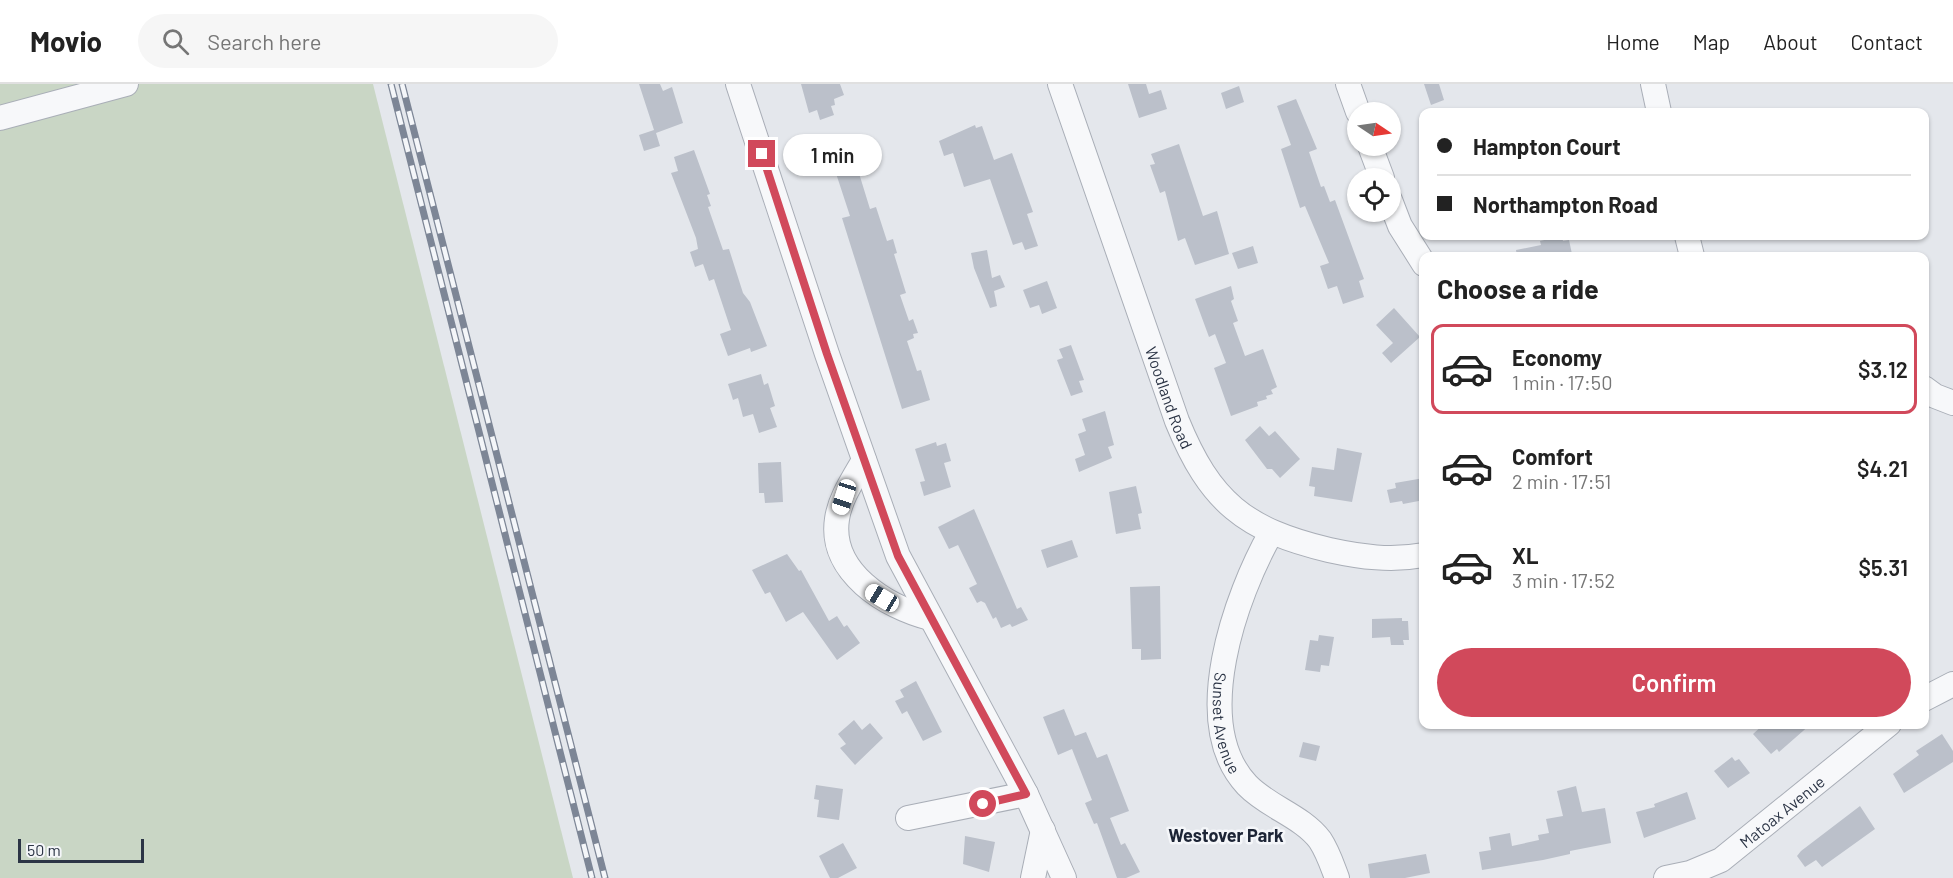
<!DOCTYPE html>
<meta charset="utf-8">
<style>
body{margin:0;font-family:Barlow,sans-serif;background:#f6f6f6;color:#222;height:100vh;display:flex;flex-direction:column;font-size:22px;white-space:nowrap}
*{box-sizing:border-box;margin:0}
p{font-size:20px;color:#767676}
.icon{flex:none;width:33px;height:33px;fill:none;stroke:currentColor;stroke-width:2;stroke-linecap:round;stroke-linejoin:round}
.map{position:relative;flex:1;overflow:hidden}
.side{position:absolute;left:1419px;top:168px;width:510px;height:477px;display:flex;flex-direction:column;background:#fff;border-radius:12px;box-shadow:0 2px 4px #0004}
.side>*{flex:none}
.banner{position:absolute;left:1419px;top:24px;width:510px;height:132px;border-radius:12px;box-shadow:0 2px 4px #0004;display:grid;align-content:center;height:132px;padding:0 18px;background:#fff}
.needle{width:39px;rotate:103deg}
.controls{position:absolute;left:1347px;top:18px;display:grid;gap:12px}
.controls a{display:grid;place-items:center;width:54px;height:54px;border-radius:50%;background:#fff;box-shadow:0 2px 4px #0004;font-size:30px}
.scale{position:absolute;left:18px;bottom:15px;width:126px;box-sizing:border-box;padding-left:6px;border:3px solid #2b3445;border-top:0;font-size:16px;line-height:21px;white-space:nowrap;color:#2b3445;-webkit-text-stroke:4px #f4f6f9;paint-order:stroke}
.end{position:absolute;width:27px;height:27px;margin:-14px;border:8px solid #d1495b;background:#fff;box-shadow:0 0 0 3px #fff}
.from{border-radius:50%}
.bubble{position:absolute;height:42px;border-radius:21px;background:#fff;box-shadow:0 2px 4px #0004;font-size:20px;font-weight:600;line-height:42px;text-align:center}
.car{position:absolute;width:18px;height:36px;margin:-18px -9px;border-radius:8px;box-shadow:0 0 4px 2px #0007;background:linear-gradient(#fff 24%,#345 0 40%,#fff 0 76%,#345 0 86%,#fff 0)}
.banner b{display:flex;align-items:center;gap:21px;height:57px;font-size:22px}
.banner b+b{border-top:2px solid #e0e0e0}
.banner i{width:15px;height:15px;background:#222}
ul{padding:0;list-style:none}
li{display:flex;align-items:center;gap:18px;height:90px;margin:0 12px 9px;padding:0 6px;border:3px solid transparent;border-radius:12px}
li div{flex:1}
li b{display:block;font-size:22px}
li em{font-style:normal;font-weight:600}
li.selected{border-color:#d1495b}
li>.icon{width:54px;height:54px;stroke-width:1.5}
h2{padding:0 18px;font-size:27px;line-height:72px}
.cta{display:flex;gap:12px;margin-top:auto;padding:12px 18px}
.cta a{flex:1;height:69px;border-radius:36px;background:#d1495b;color:#fff;font-size:24px;font-weight:600;line-height:69px;text-align:center}
header{display:flex;align-items:center;gap:36px;box-sizing:border-box;height:84px;padding:0 30px;background:#fff;border-bottom:2px solid #e0e0e0}
header strong{font-size:28px}
nav{display:flex;gap:33px;margin-inline-start:auto;font-size:21px}
.search{width:420px;height:54px;background:#f6f6f6;display:flex;align-items:center;gap:15px;box-sizing:border-box;padding:0 21px;border-radius:33px;color:#767676;font-size:22px}
.map>svg:first-child{display:block}
.green{fill:#c9d6c5}
.building{fill:#bbc0ca}
.lines{fill:none;stroke-linecap:round;stroke-linejoin:round}
.minor-casing{stroke:#a9aeb7;stroke-width:26}
.minor{stroke:#f7f8fa;stroke-width:24}
.rail-casing{stroke:#7d8696;stroke-width:7}
.rail{stroke:#f4f6f9;stroke-width:4.5;stroke-dasharray:14;stroke-linecap:butt}
.route{stroke:#d1495b;stroke-width:8}
.labels{text-anchor:middle;dominant-baseline:central;stroke-width:5;stroke-linejoin:round;paint-order:stroke}
.street-label{font-size:16px;fill:#2b3445;stroke:#f4f6f9}
.neighbourhood-label{font-size:18px;font-weight:bold;fill:#1d2536;stroke:#f4f6f9}
</style>
<header>
<strong>Movio</strong>
<div class="search"><svg class="icon" aria-label="search" viewBox="0 0 24 24"><circle cx="10" cy="10" r="6"/><path d="M15 15l6 6"/></svg>Search here</div>
<nav><a>Home</a><a>Map</a><a>About</a><a>Contact</a></nav>
</header>
<div class="map">
<svg width="1953" height="794" viewBox="0 0 1953 794">
<rect width="100%" height="100%" fill="#e4e7ec"/>
<path class="green" d="M 0,0 L 373,0 L 573,794 L 0,794 Z"/>
<path class="building" d="M 639,0 L 660,0 L 663,7 L 672,3 L 683,39 L 656,49 L 660,62 L 644,67 L 639,51 L 654,46 Z
M 801,0 L 840,0 L 844,11 L 834,15 L 835,21 L 831,22 L 834,31 L 820,36 L 817,26 L 809,29 Z
M 1128,0 L 1146,0 L 1149,10 L 1161,6 L 1167,25 L 1139,34 Z
M 1424,0 L 1439,0 L 1444,16 L 1431,21 Z
M 1239,2 L 1244,18 L 1226,25 L 1221,9 Z
M 1296,15 L 1317,65 L 1309,68 L 1321,103 L 1324,102 L 1330,118 L 1335,116 L 1364,195 L 1359,197 L 1364,213 L 1343,220 L 1337,202 L 1328,205 L 1320,182 L 1329,179 L 1305,122 L 1300,124 L 1281,65 L 1291,61 L 1277,22 Z
M 975,41 L 976,44 L 982,42 L 994,76 L 1012,69 L 1033,128 L 1027,130 L 1038,162 L 1025,166 L 1022,158 L 1013,161 L 990,95 L 964,103 L 953,69 L 944,72 L 939,57 Z
M 852,57 L 854,73 L 870,125 L 876,123 L 887,157 L 893,155 L 897,169 L 894,170 L 906,209 L 900,211 L 909,237 L 913,235 L 918,249 L 913,250 L 914,254 L 907,257 L 917,287 L 921,286 L 930,316 L 902,325 L 842,134 L 850,132 L 828,65 Z
M 1179,60 L 1203,132 L 1217,127 L 1229,170 L 1195,181 L 1185,154 L 1178,157 L 1165,107 L 1160,109 L 1150,81 L 1155,80 L 1151,70 Z
M 694,66 L 710,110 L 707,111 L 711,122 L 708,123 L 723,166 L 729,165 L 743,209 L 750,218 L 767,262 L 751,268 L 750,264 L 728,272 L 720,250 L 731,246 L 714,195 L 709,197 L 703,180 L 695,183 L 690,168 L 698,165 L 696,154 L 671,89 L 678,87 L 674,73 Z
M 1562,152 L 1563,157 L 1569,156 L 1572,170 L 1517,172 L 1516,166 L 1541,161 L 1540,157 Z
M 1253,162 L 1258,179 L 1238,185 L 1232,169 Z
M 987,166 L 992,194 L 1000,191 L 1005,203 L 994,207 L 997,222 L 990,224 L 974,184 L 971,169 Z
M 1047,197 L 1057,224 L 1042,230 L 1039,221 L 1030,224 L 1023,206 Z
M 1231,202 L 1234,215 L 1231,217 L 1238,237 L 1233,239 L 1245,272 L 1263,265 L 1277,303 L 1271,306 L 1273,310 L 1266,312 L 1267,315 L 1257,318 L 1258,322 L 1231,332 L 1214,284 L 1226,279 L 1215,250 L 1209,253 L 1195,215 Z
M 1394,224 L 1420,253 L 1391,279 L 1382,269 L 1393,259 L 1376,241 Z
M 1071,261 L 1084,296 L 1079,297 L 1083,308 L 1071,312 L 1057,276 L 1063,274 L 1059,265 Z
M 761,290 L 764,301 L 768,299 L 775,322 L 770,324 L 777,343 L 759,349 L 753,330 L 743,333 L 738,314 L 733,316 L 728,300 Z
M 1105,327 L 1114,361 L 1108,363 L 1112,374 L 1079,388 L 1075,375 L 1085,371 L 1078,350 L 1086,347 L 1082,335 Z
M 1260,342 L 1269,352 L 1275,347 L 1300,375 L 1280,394 L 1272,385 L 1267,385 L 1245,356 Z
M 936,358 L 937,362 L 946,359 L 951,377 L 944,379 L 951,403 L 924,412 L 920,398 L 925,397 L 915,365 Z
M 1337,364 L 1362,369 L 1352,418 L 1314,412 L 1315,403 L 1309,402 L 1312,383 L 1334,386 Z
M 781,378 L 783,418 L 765,419 L 764,409 L 759,409 L 758,379 Z
M 1424,394 L 1424,416 L 1403,420 L 1402,417 L 1390,419 L 1387,406 L 1396,404 L 1395,399 Z
M 1136,402 L 1142,429 L 1138,430 L 1141,445 L 1116,450 L 1109,408 Z
M 974,425 L 1017,525 L 1021,523 L 1028,536 L 1012,543 L 1010,540 L 1001,544 L 996,533 L 993,535 L 985,519 L 981,517 L 977,519 L 969,504 L 977,500 L 958,461 L 949,465 L 938,443 Z
M 1072,456 L 1078,473 L 1047,484 L 1041,466 Z
M 787,470 L 799,487 L 801,486 L 829,537 L 837,532 L 844,543 L 847,541 L 860,559 L 837,576 L 803,528 L 786,538 L 770,508 L 765,510 L 752,486 Z
M 1160,502 L 1161,575 L 1141,576 L 1141,565 L 1132,565 L 1130,503 Z
M 1402,534 L 1402,537 L 1408,537 L 1409,556 L 1403,556 L 1404,561 L 1391,561 L 1390,553 L 1372,554 L 1372,535 Z
M 1319,551 L 1334,553 L 1329,582 L 1321,581 L 1320,588 L 1305,586 L 1310,556 L 1318,557 Z
M 916,597 L 942,648 L 923,657 L 907,627 L 902,630 L 895,617 L 904,613 L 900,606 Z
M 1064,625 L 1075,652 L 1086,648 L 1097,674 L 1107,670 L 1129,727 L 1110,734 L 1121,761 L 1125,759 L 1140,788 L 1126,794 L 1117,794 L 1097,739 L 1094,740 L 1085,719 L 1092,716 L 1072,665 L 1058,671 L 1043,633 Z
M 854,636 L 862,646 L 870,639 L 883,654 L 855,681 L 840,664 L 846,660 L 838,650 Z
M 1764,640 L 1811,640 L 1779,668 L 1777,665 L 1771,670 L 1753,650 Z
M 1942,650 L 1953,667 L 1953,678 L 1904,709 L 1893,690 L 1919,671 L 1916,667 Z
M 1303,658 L 1320,662 L 1316,677 L 1299,673 Z
M 1732,673 L 1735,677 L 1739,675 L 1750,689 L 1728,704 L 1714,687 Z
M 816,701 L 843,705 L 839,736 L 817,733 L 819,716 L 814,715 Z
M 1576,702 L 1582,728 L 1605,724 L 1611,759 L 1570,767 L 1570,770 L 1543,776 L 1482,786 L 1479,768 L 1491,766 L 1489,753 L 1510,749 L 1512,762 L 1539,756 L 1538,751 L 1549,749 L 1546,735 L 1563,732 L 1557,707 Z
M 1687,708 L 1696,735 L 1644,754 L 1636,728 L 1655,723 L 1654,720 Z
M 1860,722 L 1875,745 L 1822,783 L 1816,776 L 1805,783 L 1797,772 L 1801,767 Z
M 965,752 L 995,758 L 989,788 L 963,780 Z
M 843,759 L 857,784 L 838,794 L 830,794 L 819,772 Z
M 1426,770 L 1430,789 L 1405,794 L 1370,794 L 1368,780 Z"/>
<g class="lines">
<g class="minor-casing">
<g id="minor">
<path d="M 738,0 L 827,270 L 898,472 L 1026,710 L 1064,794"/>
<path id="s1" d="M 1060,0 L 1177,337 C 1210,418 1245,446 1329,466 C 1361,473 1391,477 1424,471"/>
<path d="M 1348,0 L 1358,28"/>
<path d="M 1653,0 L 1659,28"/>
<path d="M 0,34 L 126,0"/>
<path d="M 1370,62 L 1382,94"/>
<path d="M 1390,116 L 1400,142 L 1424,180"/>
<path d="M 1687,152 L 1692,172"/>
<path d="M 1924,304 L 1935,312 L 1953,319"/>
<path d="M 864,376 C 854,394 840,414 837,435 C 829,488 886,523 930,534"/>
<path id="s2" d="M 1271,449 C 1236,511 1189,639 1247,701 C 1268,723 1302,732 1320,756 C 1328,768 1332,781 1337,794"/>
<path d="M 1924,615 L 1953,600"/>
<path d="M 908,734 L 1026,710"/>
<path d="M 1033,794 L 1043,746"/>
<path id="s3" d="M 1666,794 L 1690,789 L 1721,776 L 1889,640"/>
</g>
</g>
<use href="#minor" class="minor"/>
<g class="rail-casing">
<path id="rail" d="M 391,0 L 592,794
M 402,0 L 605,794"/>
</g>
<use href="#rail" class="rail"/>
</g>
<g class="lines">
<path class="route" d="M 762,70 L 827,270 L 898,472 L 1026,710 L 983,720"/>
</g>
<g class="labels">
<g class="street-label">
<text stroke="none"><textPath href="#s1" startOffset="332">Woodland Road</textPath></text>
<text stroke="none"><textPath href="#s2" startOffset="200">Sunset Avenue</textPath></text>
<text stroke="none"><textPath href="#s3" startOffset="136">Matoax Avenue</textPath></text>
</g>
<g class="neighbourhood-label">
<text x="1226" y="751">Westover Park</text>
</g>
</g>
</svg>
<div class="controls">
<a><svg class="needle" viewBox="-14 -14 28 28"><path d="M0-13l5 13h-10z" fill="#e53935"/><path d="M0 13l5-13h-10z" fill="#767676"/></svg></a>
<a><svg class="icon" aria-label="locate" viewBox="0 0 24 24"><circle cx="12" cy="12" r="6"/><path d="M12 2v4M12 18v4M2 12h4M18 12h4"/></svg></a>
</div>
<div class="scale">50 m</div>
<i class="end from" style="left:983px;top:720px"></i>
<i class="end" style="left:762px;top:70px"></i>
<div class="bubble" style="left:783px;top:50px;width:99px">1 min</div>
<i class="car" style="left:844px;top:413px;rotate:198deg"></i>
<i class="car" style="left:882px;top:514px;rotate:301deg"></i>
<div class="banner">
<b><i class="from"></i>Hampton Court</b>
<b><i></i>Northampton Road</b>
</div>
<section class="side">
<h2>Choose a ride</h2>
<ul>
<li class="selected"><svg class="icon" aria-label="car" viewBox="0 0 24 24"><path d="M5 17H2v-5l4-1 3-4h7l3 4 3 1v5h-3M9 17h6M6 11h13"/><circle cx="7" cy="17" r="2"/><circle cx="17" cy="17" r="2"/></svg><div><b>Economy</b><p>1 min · 17:50</p></div><em>$3.12</em></li>
<li><svg class="icon" aria-label="car" viewBox="0 0 24 24"><path d="M5 17H2v-5l4-1 3-4h7l3 4 3 1v5h-3M9 17h6M6 11h13"/><circle cx="7" cy="17" r="2"/><circle cx="17" cy="17" r="2"/></svg><div><b>Comfort</b><p>2 min · 17:51</p></div><em>$4.21</em></li>
<li><svg class="icon" aria-label="car" viewBox="0 0 24 24"><path d="M5 17H2v-5l4-1 3-4h7l3 4 3 1v5h-3M9 17h6M6 11h13"/><circle cx="7" cy="17" r="2"/><circle cx="17" cy="17" r="2"/></svg><div><b>XL</b><p>3 min · 17:52</p></div><em>$5.31</em></li>
</ul>
<div class="cta"><a>Confirm</a></div>
</section>
</div>
